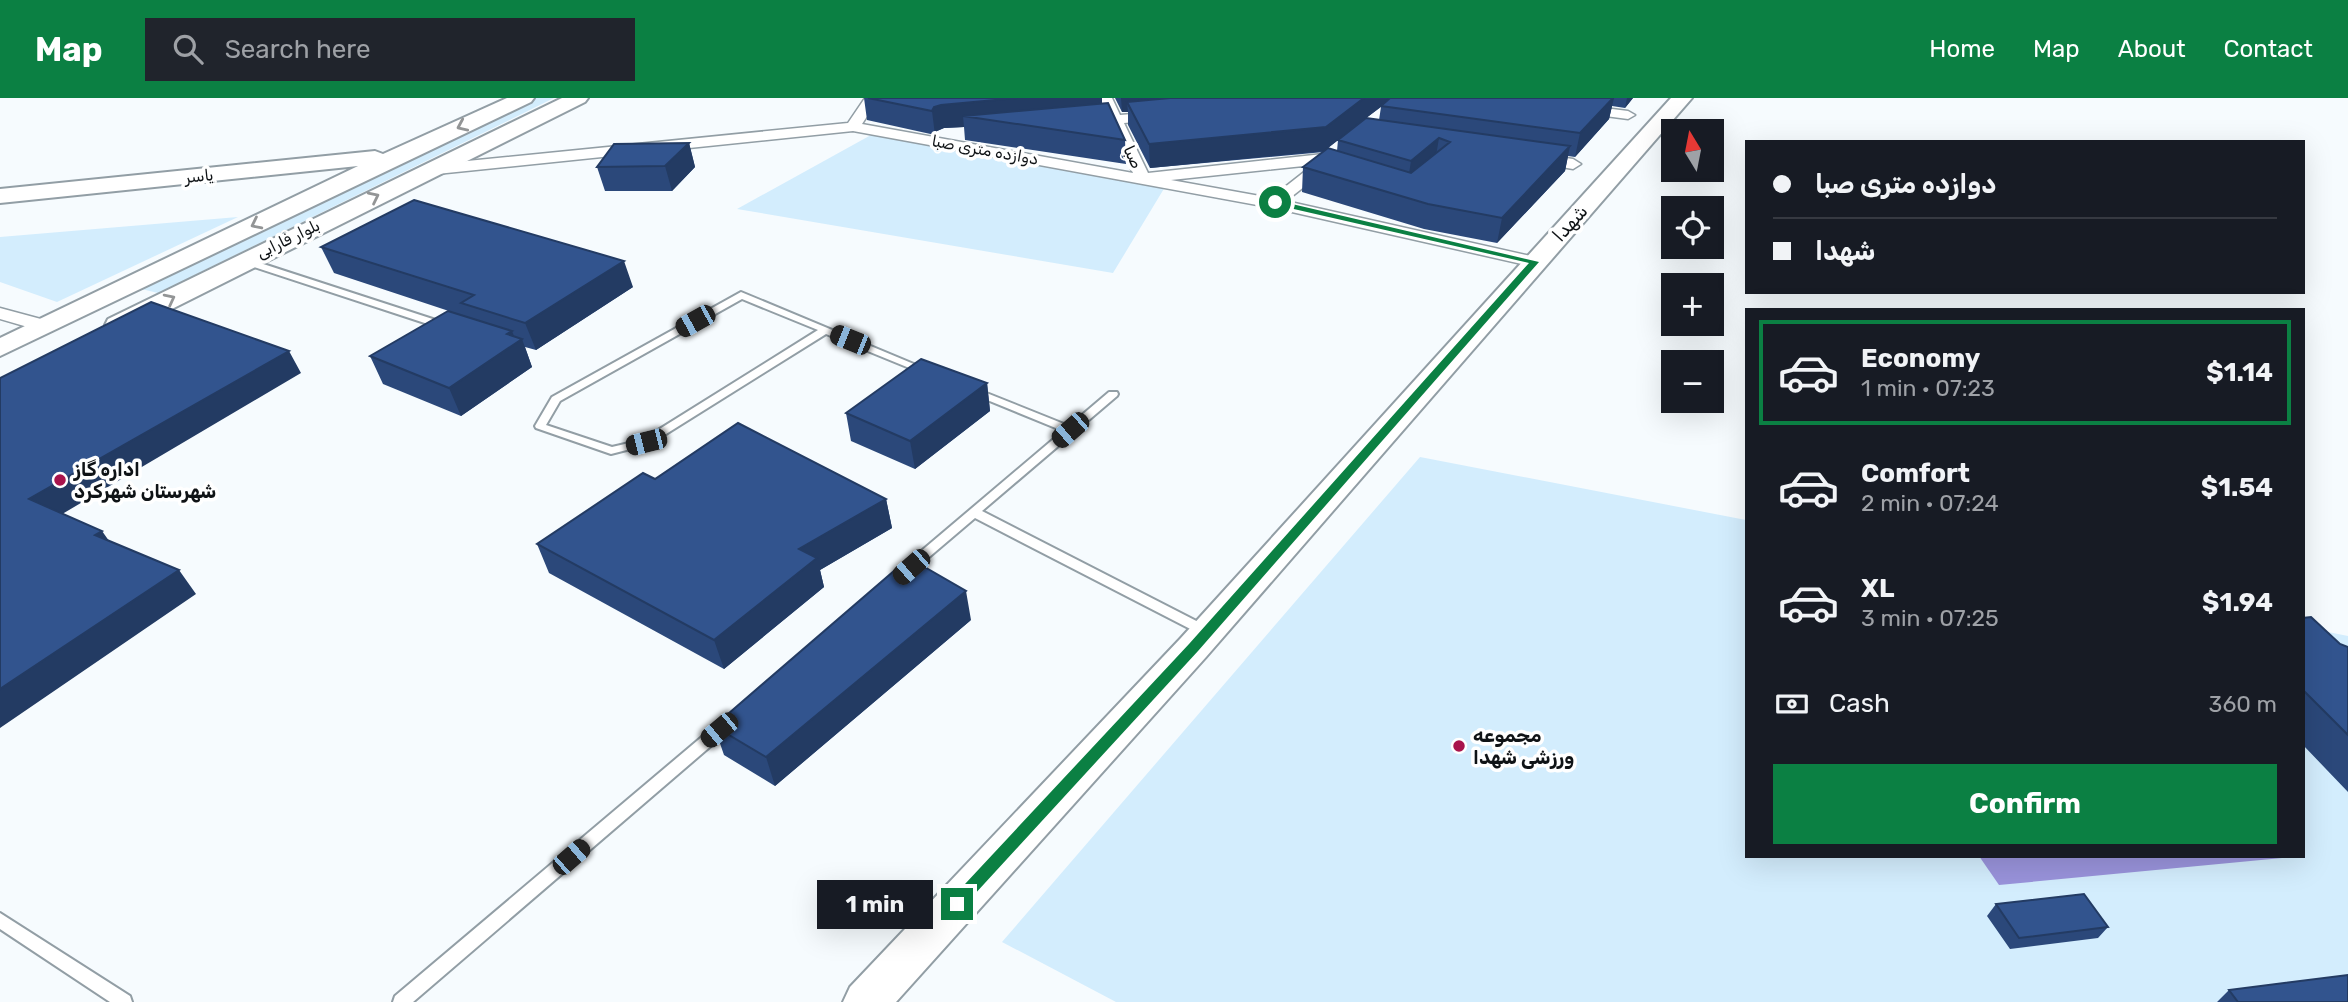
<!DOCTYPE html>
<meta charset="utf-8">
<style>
body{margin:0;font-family:Rubik,"Noto Naskh Arabic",sans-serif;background:#20242c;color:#f1f3f6;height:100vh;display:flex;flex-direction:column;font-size:26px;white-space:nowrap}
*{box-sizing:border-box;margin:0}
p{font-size:23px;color:#9ea1a6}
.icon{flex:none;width:38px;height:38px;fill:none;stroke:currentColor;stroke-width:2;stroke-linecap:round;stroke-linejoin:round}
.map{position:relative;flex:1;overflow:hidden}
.sheet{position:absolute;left:1745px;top:210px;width:560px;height:550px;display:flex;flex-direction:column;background:#171b24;border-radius:0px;box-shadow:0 7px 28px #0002}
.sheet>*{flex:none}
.top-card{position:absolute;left:1745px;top:42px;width:560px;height:154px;border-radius:0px;box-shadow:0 7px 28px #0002;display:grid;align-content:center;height:154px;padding:0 28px;background:#171b24}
.needle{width:46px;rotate:350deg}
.buttons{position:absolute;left:1661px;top:21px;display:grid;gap:14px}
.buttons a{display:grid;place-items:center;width:63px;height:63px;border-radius:0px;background:#171b24;box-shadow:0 7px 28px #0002;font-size:35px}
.end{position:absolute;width:32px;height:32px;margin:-16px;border:9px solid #0b8043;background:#fff;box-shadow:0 0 0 4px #fff}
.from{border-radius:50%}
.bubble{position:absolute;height:49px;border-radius:0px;background:#171b24;box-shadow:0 7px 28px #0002;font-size:23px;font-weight:700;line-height:49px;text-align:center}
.car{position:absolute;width:21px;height:42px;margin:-21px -10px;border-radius:9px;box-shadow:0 0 5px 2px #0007;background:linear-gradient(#222 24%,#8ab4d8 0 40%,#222 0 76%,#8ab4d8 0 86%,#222 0)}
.top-card b{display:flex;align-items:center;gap:24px;height:66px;font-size:26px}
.top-card b+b{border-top:2px solid #363941}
.top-card i{width:18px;height:18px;background:#f1f3f6}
ul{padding:12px 0 0;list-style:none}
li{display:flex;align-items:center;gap:21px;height:105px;margin:0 14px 10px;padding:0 14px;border:4px solid transparent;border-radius:0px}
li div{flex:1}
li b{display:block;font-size:26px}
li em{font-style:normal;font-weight:700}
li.on{border-color:#0b8043}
li>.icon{width:63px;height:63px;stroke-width:1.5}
.pay{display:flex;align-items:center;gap:18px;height:77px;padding:0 28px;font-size:26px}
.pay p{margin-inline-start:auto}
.button{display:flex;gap:14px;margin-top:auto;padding:14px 28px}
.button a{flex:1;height:80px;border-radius:0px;background:#0b8043;color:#fff;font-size:28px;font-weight:700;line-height:80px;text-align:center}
header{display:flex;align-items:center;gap:42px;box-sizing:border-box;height:98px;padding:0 35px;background:#0b8043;color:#fff}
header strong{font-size:33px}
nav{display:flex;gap:38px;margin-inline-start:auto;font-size:24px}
.search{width:490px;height:63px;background:#20242c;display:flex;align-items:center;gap:18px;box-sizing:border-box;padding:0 24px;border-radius:0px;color:#9ea1a6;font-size:26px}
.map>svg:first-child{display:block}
.green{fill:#d3edfd}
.water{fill:#9993db}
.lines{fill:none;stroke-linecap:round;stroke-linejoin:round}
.lane-casing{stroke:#929ea5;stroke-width:4}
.street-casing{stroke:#929ea5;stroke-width:3}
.secondary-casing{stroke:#929ea5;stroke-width:4}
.lane{fill:#fff;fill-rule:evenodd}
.street{fill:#fff;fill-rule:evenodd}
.secondary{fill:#fff;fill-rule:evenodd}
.wall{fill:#2b487a;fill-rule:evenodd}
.shaded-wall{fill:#233b63}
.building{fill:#32548e;stroke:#233b63;stroke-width:2}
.oneway{stroke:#939596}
.route{fill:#0b8043}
.poi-dot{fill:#a8144c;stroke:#fff;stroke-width:2.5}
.labels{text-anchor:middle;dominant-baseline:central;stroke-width:7;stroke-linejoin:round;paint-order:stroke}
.far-street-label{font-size:16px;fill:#0f1316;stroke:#fff}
.street-label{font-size:19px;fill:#0f1316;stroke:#fff}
.poi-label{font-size:19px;font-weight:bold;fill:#0f1316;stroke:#fff;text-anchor:start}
</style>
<header>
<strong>Map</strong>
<div class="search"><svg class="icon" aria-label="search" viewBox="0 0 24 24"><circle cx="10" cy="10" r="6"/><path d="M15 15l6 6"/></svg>Search here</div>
<nav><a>Home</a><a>Map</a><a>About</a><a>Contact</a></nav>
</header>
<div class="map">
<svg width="2348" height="904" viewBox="0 0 2348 904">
<rect width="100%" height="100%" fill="#f6fbfe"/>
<path class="green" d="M 529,0 L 554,0 L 158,195 L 133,189 Z
M 871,37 L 1165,89 L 1113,175 L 737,111 Z
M 238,119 L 57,204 L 0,184 L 0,139 Z
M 1420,359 L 1746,422 L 1746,758 L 2303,758 L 2303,529 L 2348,538 L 2348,904 L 1116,904 L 1002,844 Z"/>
<path class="water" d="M 1979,758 L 2281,758 L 2282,760 L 1999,787 Z"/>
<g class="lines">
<g class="lane-casing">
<path id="lane" d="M 245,160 L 448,226 L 449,228 L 444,231 L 440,230 L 242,165 L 242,161 Z
M 741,194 L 933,274 L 932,276 L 924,276 L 826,236 L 650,346 L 611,356 L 536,330 L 535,328 L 552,299 ZM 742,201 L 818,232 L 642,342 L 612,349 L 546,327 L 560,303 Z
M 974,290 L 1069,328 L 1109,294 L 1117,294 L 1118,296 L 1117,298 L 982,413 L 1212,531 L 1214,534 L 1212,537 L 1202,537 L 975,420 L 908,477 L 900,477 L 898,474 L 900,471 L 1063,333 L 970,295 L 969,293 Z
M 728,620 L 733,621 L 735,625 L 733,629 L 413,904 L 393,904 L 395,898 L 723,621 Z
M 0,815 L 130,898 L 132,904 L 110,904 L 0,831 Z"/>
</g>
<g class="street-casing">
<path id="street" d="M 865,0 L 879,0 L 862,26 L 1133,75 L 1110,26 L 1087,28 L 1080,24 L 1087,20 L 1106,18 L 1098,0 L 1112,0 L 1120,17 L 1157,14 L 1164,18 L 1157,22 L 1124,25 L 1148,75 L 1332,55 L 1337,57 L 1340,60 L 1337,63 L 1286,103 L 1535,159 L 1544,164 L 1535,169 L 1274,110 L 853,33 L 427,77 L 419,72 L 427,67 L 848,25 ZM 1313,67 L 1271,100 L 1171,82 Z
M 1580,7 L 1628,13 L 1635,17 L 1628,21 L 1575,14 L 1573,11 Z
M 1537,56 L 1573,61 L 1581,66 L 1573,71 L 1532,64 L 1529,61 Z
M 0,210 L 52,224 L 54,228 L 45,234 L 0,221 Z"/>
</g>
<g class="secondary-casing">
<path id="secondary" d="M 507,0 L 534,0 L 531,4 L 0,258 L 0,240 L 358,68 L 0,105 L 0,91 L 375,53 L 383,56 Z
M 562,0 L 588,0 L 585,4 L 128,233 L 118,235 L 108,233 L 105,227 L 108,221 Z
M 1671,0 L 1692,0 L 1206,559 L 896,904 L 843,904 L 850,889 L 1180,541 Z"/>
</g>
<use href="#lane" class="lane"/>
<use href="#street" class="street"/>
<use href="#secondary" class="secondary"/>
</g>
<path class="wall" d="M 864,0 L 1102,0 L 1102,6 L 1125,42 L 1126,66 L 965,42 L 964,29 L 944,30 L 937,33 L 935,37 L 867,22 Z
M 1115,0 L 1633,0 L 1625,10 L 1612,8 L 1609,21 L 1575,59 L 1568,58 L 1565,73 L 1497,145 L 1424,131 L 1302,94 L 1303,69 L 1324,54 L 1150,70 L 1128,27 L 1128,14 L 1122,14 ZM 1381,9 L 1379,22 L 1366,20 ZM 1351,32 L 1338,42 L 1337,53 L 1328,50 Z
M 689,45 L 695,69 L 672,93 L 605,93 L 597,69 Z
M 321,149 L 633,189 L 536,252 L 525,249 L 532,269 L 461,318 L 383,286 L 370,258 L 467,219 L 334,175 Z
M 987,285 L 990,313 L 915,371 L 851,343 L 846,315 Z
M 655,381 L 886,401 L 892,430 L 820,472 L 824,489 L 724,571 L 549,475 L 537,446 Z
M 2303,520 L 2340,546 L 2348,549 L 2348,694 L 2303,647 Z
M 971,522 L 775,688 L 724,657 L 714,628 Z
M 1996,806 L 2108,829 L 2098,840 L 2010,851 L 1987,818 Z
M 2229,892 L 2348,904 L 2217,904 Z"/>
<path class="shaded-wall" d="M 1017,0 L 1102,0 L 1102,16 L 963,18 L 964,29 L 944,30 L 937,33 L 935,37 L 932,13 L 934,9 L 941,7 Z
M 1121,0 L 1276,0 L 1127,4 L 1128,14 L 1122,14 Z
M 1364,0 L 1392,0 L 1324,53 L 1150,70 L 1149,46 Z
M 1613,0 L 1614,0 L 1609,21 L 1575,59 L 1580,35 Z
M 1627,0 L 1633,0 L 1625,10 Z
M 1439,40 L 1435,64 L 1407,88 L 1411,63 Z
M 689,45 L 695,69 L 672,93 L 665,68 Z
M 1570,48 L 1565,73 L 1497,145 L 1502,120 Z
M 624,163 L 633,189 L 536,252 L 525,225 Z
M 512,233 L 517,245 L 522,241 L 532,269 L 461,318 L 449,290 L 507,236 Z
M 289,253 L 301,275 L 47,425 L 29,401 Z
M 987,285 L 990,313 L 915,371 L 910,343 Z
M 886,401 L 892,430 L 820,472 L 824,489 L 724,571 L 714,542 L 799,451 Z
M 102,433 L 119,457 L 95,437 Z
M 179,472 L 196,496 L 0,630 L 0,591 Z
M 966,493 L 971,522 L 775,688 L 766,659 Z"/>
<path class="building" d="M 868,0 L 1017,0 L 941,7 L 934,9 L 932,13 Z
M 1170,0 L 1364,0 L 1326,29 L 1149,46 L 1127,4 Z
M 1390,0 L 1613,0 L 1580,35 L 1381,8 Z
M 1108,5 L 1125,42 L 963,18 Z
M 1366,20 L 1570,48 L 1502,120 L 1428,106 L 1303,69 L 1328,50 L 1411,75 L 1450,44 L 1439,40 L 1411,63 L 1338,42 Z
M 689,45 L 665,68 L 597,69 L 614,46 Z
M 414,102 L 624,163 L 525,225 L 461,205 L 474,197 L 321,149 Z
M 151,204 L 289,253 L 29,401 L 102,433 L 95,437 L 179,472 L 0,591 L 0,280 Z
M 448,213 L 512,233 L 507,236 L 522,241 L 449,290 L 370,258 Z
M 921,261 L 987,285 L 910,343 L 846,315 Z
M 738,325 L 886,401 L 799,451 L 817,460 L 714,542 L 537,446 L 643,375 L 655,381 Z
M 909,460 L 966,493 L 766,659 L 714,628 Z
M 2311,519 L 2340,546 L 2348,549 L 2348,637 L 2303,592 L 2303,520 Z
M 2084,796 L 2108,829 L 2019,840 L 1996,806 Z
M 2348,877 L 2348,904 L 2238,904 L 2229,892 Z"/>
<defs><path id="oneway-chevron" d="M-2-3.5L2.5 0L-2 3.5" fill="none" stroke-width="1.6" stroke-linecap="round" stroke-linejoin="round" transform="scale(1.75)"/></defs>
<g class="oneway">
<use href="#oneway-chevron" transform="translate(462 28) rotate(156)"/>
<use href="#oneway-chevron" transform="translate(374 99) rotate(-26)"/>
<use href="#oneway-chevron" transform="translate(256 126) rotate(154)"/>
<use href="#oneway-chevron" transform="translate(170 201) rotate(-27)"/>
</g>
<path class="route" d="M 1275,102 L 1539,164 L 1198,553 L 962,810 L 951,810 L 949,806 L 951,801 L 1189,546 L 1529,165 L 1272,106 Z"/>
<g class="poi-dot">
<circle cx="60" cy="382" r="7"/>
<circle cx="1459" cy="648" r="7"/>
</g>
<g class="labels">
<g class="far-street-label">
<text transform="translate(985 52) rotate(10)">دوازده متری صبا</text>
<text transform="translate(1133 59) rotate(65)">صبا</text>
<text transform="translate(199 78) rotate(-6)">یاسر</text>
<text transform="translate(288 141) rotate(-26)">بلوار فارابی</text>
</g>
<g class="street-label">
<text transform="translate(1570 125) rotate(-48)">شهدا</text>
</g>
<g class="poi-label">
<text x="74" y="371">اداره گاز<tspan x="74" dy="22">شهرستان شهرکرد</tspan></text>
<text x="1473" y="637">مجموعه<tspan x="1473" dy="22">ورزشی شهدا</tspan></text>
</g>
</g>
</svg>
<div class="buttons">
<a><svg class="needle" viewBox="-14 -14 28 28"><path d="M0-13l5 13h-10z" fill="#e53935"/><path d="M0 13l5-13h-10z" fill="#9ea1a6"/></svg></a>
<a><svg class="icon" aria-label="locate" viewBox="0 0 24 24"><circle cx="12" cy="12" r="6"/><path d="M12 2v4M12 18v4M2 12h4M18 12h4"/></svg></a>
<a>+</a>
<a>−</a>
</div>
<i class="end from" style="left:1275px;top:104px"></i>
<i class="end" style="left:957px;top:806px"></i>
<div class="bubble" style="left:817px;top:782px;width:116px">1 min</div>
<i class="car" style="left:695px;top:223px;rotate:241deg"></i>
<i class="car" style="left:850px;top:242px;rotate:292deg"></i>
<i class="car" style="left:1070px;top:332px;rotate:229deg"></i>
<i class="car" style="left:646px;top:344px;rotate:256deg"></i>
<i class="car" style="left:911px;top:469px;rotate:229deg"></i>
<i class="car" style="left:719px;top:632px;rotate:230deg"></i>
<i class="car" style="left:571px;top:759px;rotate:49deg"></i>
<div class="top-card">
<b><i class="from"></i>دوازده متری صبا</b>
<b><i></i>شهدا</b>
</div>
<section class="sheet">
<ul>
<li class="on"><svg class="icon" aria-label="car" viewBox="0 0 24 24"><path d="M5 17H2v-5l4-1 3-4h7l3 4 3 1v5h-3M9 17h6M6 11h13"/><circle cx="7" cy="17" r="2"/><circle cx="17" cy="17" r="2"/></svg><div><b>Economy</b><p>1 min · 07:23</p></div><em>$1.14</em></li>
<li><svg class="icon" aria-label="car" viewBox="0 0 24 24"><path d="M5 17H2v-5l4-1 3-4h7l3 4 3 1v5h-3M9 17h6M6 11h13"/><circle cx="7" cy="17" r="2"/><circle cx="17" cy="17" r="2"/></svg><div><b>Comfort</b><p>2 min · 07:24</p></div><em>$1.54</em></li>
<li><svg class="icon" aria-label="car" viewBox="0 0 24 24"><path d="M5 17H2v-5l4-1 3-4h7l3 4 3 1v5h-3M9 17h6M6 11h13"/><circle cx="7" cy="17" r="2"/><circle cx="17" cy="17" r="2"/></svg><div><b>XL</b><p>3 min · 07:25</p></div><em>$1.94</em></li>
</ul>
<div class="pay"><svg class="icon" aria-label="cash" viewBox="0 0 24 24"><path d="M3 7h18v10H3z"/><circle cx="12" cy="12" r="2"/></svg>Cash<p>360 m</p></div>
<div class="button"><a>Confirm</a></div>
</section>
</div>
